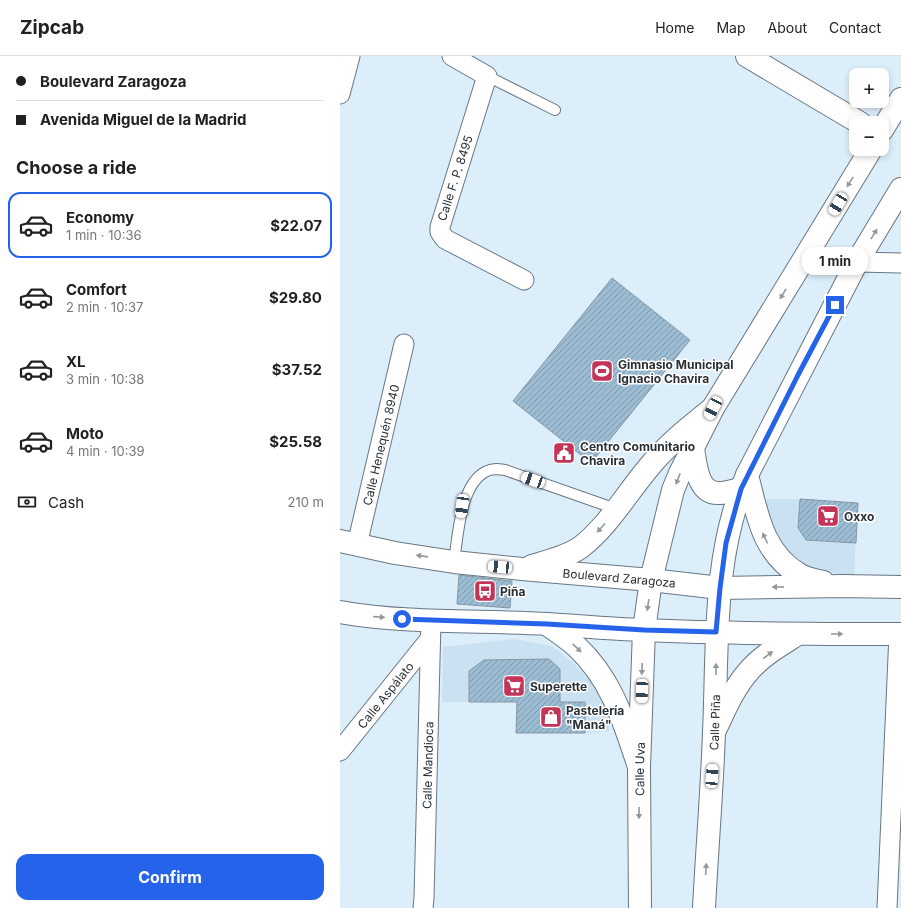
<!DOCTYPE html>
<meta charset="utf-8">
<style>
body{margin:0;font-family:Inter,sans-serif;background:#f2f2f2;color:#202124;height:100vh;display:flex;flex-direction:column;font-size:15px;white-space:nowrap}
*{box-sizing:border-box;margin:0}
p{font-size:13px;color:#757577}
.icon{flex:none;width:22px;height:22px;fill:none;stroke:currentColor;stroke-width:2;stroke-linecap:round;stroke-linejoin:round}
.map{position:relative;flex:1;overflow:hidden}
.panel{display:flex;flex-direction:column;background:#fff;width:340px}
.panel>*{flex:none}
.banner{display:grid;align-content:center;height:88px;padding:0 16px;background:#fff}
.controls{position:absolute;left:509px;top:12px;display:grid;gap:8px}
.controls a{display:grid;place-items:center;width:40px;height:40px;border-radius:8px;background:#fff;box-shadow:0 2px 6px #0003;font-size:20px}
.end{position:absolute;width:18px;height:18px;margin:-9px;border:5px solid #2563eb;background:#fff;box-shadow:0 0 0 2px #fff}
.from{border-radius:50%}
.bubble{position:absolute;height:28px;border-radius:12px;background:#fff;box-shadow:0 2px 6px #0003;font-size:13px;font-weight:700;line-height:28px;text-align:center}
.car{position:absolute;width:12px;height:24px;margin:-12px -6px;border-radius:5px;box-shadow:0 0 3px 1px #0007;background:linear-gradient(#fff 24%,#345 0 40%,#fff 0 76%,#345 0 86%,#fff 0)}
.banner b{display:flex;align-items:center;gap:14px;height:38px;font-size:15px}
.banner b+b{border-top:1px solid #e0e0e0}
.banner i{width:10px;height:10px;background:#202124}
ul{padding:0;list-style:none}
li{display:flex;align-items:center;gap:12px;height:66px;margin:0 8px 6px;padding:0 8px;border:2px solid transparent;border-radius:12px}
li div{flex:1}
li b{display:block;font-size:15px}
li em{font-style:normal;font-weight:700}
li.on{border-color:#2563eb}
li>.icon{width:36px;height:36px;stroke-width:1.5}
h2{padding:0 16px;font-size:18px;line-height:48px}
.pay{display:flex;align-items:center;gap:10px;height:44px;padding:0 16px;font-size:15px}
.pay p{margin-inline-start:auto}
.primary-button{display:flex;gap:8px;margin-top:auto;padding:8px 16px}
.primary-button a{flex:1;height:46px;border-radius:12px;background:#2563eb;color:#fff;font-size:16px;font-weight:700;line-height:46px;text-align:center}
header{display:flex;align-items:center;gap:24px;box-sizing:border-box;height:56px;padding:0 20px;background:#fff;border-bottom:1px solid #e0e0e0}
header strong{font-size:19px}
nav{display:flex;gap:22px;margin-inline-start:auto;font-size:14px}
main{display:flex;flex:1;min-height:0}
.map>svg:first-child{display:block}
.built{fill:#cae1f2}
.building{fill:url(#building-hatch);stroke:#8696a2}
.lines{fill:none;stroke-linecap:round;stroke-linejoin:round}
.lane-casing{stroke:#677682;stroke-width:12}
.street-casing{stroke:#677682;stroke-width:21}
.secondary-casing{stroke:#677682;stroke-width:24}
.primary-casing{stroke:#677682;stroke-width:24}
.lane{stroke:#fff;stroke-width:10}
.street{stroke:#fff;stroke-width:19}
.secondary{stroke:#fff;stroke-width:22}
.primary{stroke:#fff;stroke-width:22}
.oneway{fill:#94989a}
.route{stroke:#2563eb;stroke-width:5}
.labels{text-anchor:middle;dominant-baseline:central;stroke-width:3;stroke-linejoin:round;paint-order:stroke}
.street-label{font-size:12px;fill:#293035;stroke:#fff}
.poi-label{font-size:12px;font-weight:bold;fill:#293035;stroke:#fff;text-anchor:start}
</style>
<header>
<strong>Zipcab</strong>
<nav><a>Home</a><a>Map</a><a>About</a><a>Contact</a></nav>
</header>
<main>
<section class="panel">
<div class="banner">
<b><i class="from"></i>Boulevard Zaragoza</b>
<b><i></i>Avenida Miguel de la Madrid</b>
</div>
<h2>Choose a ride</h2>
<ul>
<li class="on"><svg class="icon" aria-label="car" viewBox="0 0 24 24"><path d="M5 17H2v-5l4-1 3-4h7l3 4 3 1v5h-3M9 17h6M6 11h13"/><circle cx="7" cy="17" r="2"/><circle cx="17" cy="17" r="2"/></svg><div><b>Economy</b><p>1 min · 10:36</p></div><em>$22.07</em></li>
<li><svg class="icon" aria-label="car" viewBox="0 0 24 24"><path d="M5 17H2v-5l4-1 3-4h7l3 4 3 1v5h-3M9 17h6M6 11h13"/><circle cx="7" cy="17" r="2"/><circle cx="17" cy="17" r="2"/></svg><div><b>Comfort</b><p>2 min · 10:37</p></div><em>$29.80</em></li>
<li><svg class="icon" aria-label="car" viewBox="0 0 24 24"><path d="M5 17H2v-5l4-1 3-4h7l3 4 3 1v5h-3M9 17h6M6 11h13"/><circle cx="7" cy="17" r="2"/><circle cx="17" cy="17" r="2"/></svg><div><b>XL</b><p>3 min · 10:38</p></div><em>$37.52</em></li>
<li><svg class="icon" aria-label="car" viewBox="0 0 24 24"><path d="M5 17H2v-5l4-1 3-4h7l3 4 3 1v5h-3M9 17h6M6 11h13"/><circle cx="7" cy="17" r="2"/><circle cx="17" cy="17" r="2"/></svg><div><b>Moto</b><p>4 min · 10:39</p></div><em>$25.58</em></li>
</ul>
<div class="pay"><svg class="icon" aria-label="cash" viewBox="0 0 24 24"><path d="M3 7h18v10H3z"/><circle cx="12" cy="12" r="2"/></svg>Cash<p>210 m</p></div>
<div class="primary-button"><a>Confirm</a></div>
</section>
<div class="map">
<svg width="561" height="852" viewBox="0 0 561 852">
<defs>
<pattern id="building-hatch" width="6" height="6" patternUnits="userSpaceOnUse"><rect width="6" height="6" fill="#9cbcd4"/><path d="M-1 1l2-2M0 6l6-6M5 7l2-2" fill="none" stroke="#7f99ad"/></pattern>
</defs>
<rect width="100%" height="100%" fill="#ddeefb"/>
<path class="built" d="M 427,443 L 460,443 L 518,447 L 514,520 L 471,514 L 444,500 L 426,458 Z
M 174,583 L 212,590 L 231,605 L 259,632 L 266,650 L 270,675 L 245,677 L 176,677 L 177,646 L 102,646 L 103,591 Z"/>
<path class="building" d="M 272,222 L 350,284 L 251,407 L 173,345 Z
M 460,443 L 518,447 L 516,487 L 466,484 L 458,472 Z
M 119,519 L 172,525 L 170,552 L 117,548 Z
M 209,603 L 220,613 L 220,646 L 245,646 L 245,677 L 176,677 L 177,646 L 129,646 L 129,615 L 144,604 Z"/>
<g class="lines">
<g class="lane-casing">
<path id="lane" d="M 147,20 L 215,54
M 114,506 C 118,480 120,427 147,415 C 153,412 159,413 165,414 L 276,453"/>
</g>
<g class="street-casing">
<g id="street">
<path d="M 112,0 L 147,20 L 100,171 L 100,176 L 105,183 L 184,224"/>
<path d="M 0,38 L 10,0"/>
<path d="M 517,206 L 561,207"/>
<path id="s1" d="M 17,489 L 64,288"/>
<path id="s2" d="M 0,695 L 90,583"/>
<path id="s3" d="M 83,852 L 84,842 L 91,565"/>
<path d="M 547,852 L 559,578"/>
</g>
</g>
<g class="secondary-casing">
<g id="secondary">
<path d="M 407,0 L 520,67"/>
<path d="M 542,74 L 561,43"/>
<path d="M 353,393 C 356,408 357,439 380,437 C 387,437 394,434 401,433"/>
<path id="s4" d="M 300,852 L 299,711 L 304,574 L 311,524 L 333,434 L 340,417 L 373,352 L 531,93"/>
<path id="s5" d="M 364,852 C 367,793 372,735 374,676 C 378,590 372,500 407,419 L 517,206 L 561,133"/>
</g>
</g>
<g class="primary-casing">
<g id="primary">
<path d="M 407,419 C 417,457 422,497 460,519 C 467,523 475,524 483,526"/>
<path id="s6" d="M 0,485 L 55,497 L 114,506 L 182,513 L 311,524 L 380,532 L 502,530 L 561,531"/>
<path d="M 192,510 C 208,505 227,501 241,491 C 270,469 291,430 316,403 C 333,384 353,368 373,352"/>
<path d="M 0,556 C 69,568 139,564 208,568 C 240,570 272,573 304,574 C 390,578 475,578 561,578"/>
<path d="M 207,568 C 216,575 227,582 236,590 C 272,623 284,666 299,711"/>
<path d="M 374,676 C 384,656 393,633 408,616 C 421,600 441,589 458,578"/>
</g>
</g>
<use href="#lane" class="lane"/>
<use href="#street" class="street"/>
<use href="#secondary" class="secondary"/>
<use href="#primary" class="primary"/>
</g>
<defs><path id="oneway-solid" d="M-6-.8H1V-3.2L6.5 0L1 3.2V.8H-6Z"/></defs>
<g class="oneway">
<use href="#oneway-solid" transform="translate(510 126) rotate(121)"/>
<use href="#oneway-solid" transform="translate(534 178) rotate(-59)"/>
<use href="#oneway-solid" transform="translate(443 238) rotate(121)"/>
<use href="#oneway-solid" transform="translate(338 423) rotate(111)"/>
<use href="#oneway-solid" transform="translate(261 472) rotate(132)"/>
<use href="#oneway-solid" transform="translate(425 482) rotate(-116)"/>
<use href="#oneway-solid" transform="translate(82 500) rotate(-172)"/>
<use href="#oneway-solid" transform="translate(438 531) rotate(179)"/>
<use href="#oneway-solid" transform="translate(308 549) rotate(98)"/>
<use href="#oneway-solid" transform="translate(39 561) rotate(5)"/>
<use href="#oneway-solid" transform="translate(497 578)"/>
<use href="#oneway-solid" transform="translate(237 592) rotate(44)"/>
<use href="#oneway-solid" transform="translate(428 599) rotate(-38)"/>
<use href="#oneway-solid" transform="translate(302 613) rotate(92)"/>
<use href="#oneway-solid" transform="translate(376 613) rotate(-89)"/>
<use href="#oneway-solid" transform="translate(299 757) rotate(90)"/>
<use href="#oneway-solid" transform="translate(366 813) rotate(-87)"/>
</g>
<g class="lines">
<path class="route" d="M 62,563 L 207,568 L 304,574 L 376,576 L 380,532 L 386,487 L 401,433 L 458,319 L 495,249"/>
</g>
<defs>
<g id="stadium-square" transform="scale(1.15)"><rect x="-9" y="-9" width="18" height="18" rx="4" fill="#c33458" stroke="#fff"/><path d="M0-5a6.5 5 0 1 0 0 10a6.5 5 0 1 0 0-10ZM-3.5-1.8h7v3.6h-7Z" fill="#fff"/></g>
<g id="civic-square" transform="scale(1.15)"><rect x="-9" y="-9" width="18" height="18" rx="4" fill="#c33458" stroke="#fff"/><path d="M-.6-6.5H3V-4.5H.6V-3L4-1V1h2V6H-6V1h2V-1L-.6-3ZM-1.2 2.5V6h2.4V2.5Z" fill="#fff"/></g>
<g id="supermarket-square" transform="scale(1.15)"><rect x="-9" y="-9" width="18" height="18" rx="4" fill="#c33458" stroke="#fff"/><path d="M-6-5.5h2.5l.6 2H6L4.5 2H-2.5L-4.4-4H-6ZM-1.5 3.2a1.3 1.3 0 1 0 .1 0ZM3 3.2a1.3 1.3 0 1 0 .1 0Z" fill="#fff"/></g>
<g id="bus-square" transform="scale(1.15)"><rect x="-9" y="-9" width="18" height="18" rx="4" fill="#c33458" stroke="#fff"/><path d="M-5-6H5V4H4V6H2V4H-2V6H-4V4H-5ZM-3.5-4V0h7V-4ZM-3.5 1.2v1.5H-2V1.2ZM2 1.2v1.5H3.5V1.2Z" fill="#fff"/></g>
<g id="shop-square" transform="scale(1.15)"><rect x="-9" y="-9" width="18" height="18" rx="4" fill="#c33458" stroke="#fff"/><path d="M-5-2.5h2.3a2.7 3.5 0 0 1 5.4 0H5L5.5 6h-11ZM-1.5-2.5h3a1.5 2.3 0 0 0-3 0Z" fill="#fff"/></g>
</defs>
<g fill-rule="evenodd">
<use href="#stadium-square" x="262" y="315"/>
<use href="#civic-square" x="224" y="397"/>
<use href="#supermarket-square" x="488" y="460"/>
<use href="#bus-square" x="145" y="535"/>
<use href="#supermarket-square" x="174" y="630"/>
<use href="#shop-square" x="211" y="661"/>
</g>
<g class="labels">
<g class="street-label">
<text transform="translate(115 122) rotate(-72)">Calle F. P. 8495</text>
<text stroke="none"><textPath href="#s1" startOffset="103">Calle Henequén 8940</textPath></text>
<text stroke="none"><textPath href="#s6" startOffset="282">Boulevard Zaragoza</textPath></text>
<text stroke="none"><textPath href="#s2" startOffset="72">Calle Aspálato</textPath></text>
<text stroke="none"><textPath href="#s5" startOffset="186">Calle Piña</textPath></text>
<text stroke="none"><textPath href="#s3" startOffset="143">Calle Mandioca</textPath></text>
<text stroke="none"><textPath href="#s4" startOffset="139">Calle Uva</textPath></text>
</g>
<g class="poi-label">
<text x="278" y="308">Gimnasio Municipal<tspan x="278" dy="14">Ignacio Chavira</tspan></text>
<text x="240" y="390">Centro Comunitario<tspan x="240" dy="14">Chavira</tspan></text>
<text x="504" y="460">Oxxo</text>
<text x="160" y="535">Piña</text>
<text x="190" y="630">Superette</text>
<text x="226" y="654">Pastelería<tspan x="226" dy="14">"Maná"</tspan></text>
</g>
</g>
</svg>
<div class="controls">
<a>+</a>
<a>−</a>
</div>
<i class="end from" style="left:62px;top:563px"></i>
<i class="end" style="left:495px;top:249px"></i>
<div class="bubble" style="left:462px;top:191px;width:66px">1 min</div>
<i class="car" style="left:498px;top:148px;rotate:211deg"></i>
<i class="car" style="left:373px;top:352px;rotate:207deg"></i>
<i class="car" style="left:193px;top:424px;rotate:290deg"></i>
<i class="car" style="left:122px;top:450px;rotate:188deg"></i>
<i class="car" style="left:160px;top:511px;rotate:275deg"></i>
<i class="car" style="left:302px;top:635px;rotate:182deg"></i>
<i class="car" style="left:372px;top:720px;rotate:4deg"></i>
</div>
</main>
